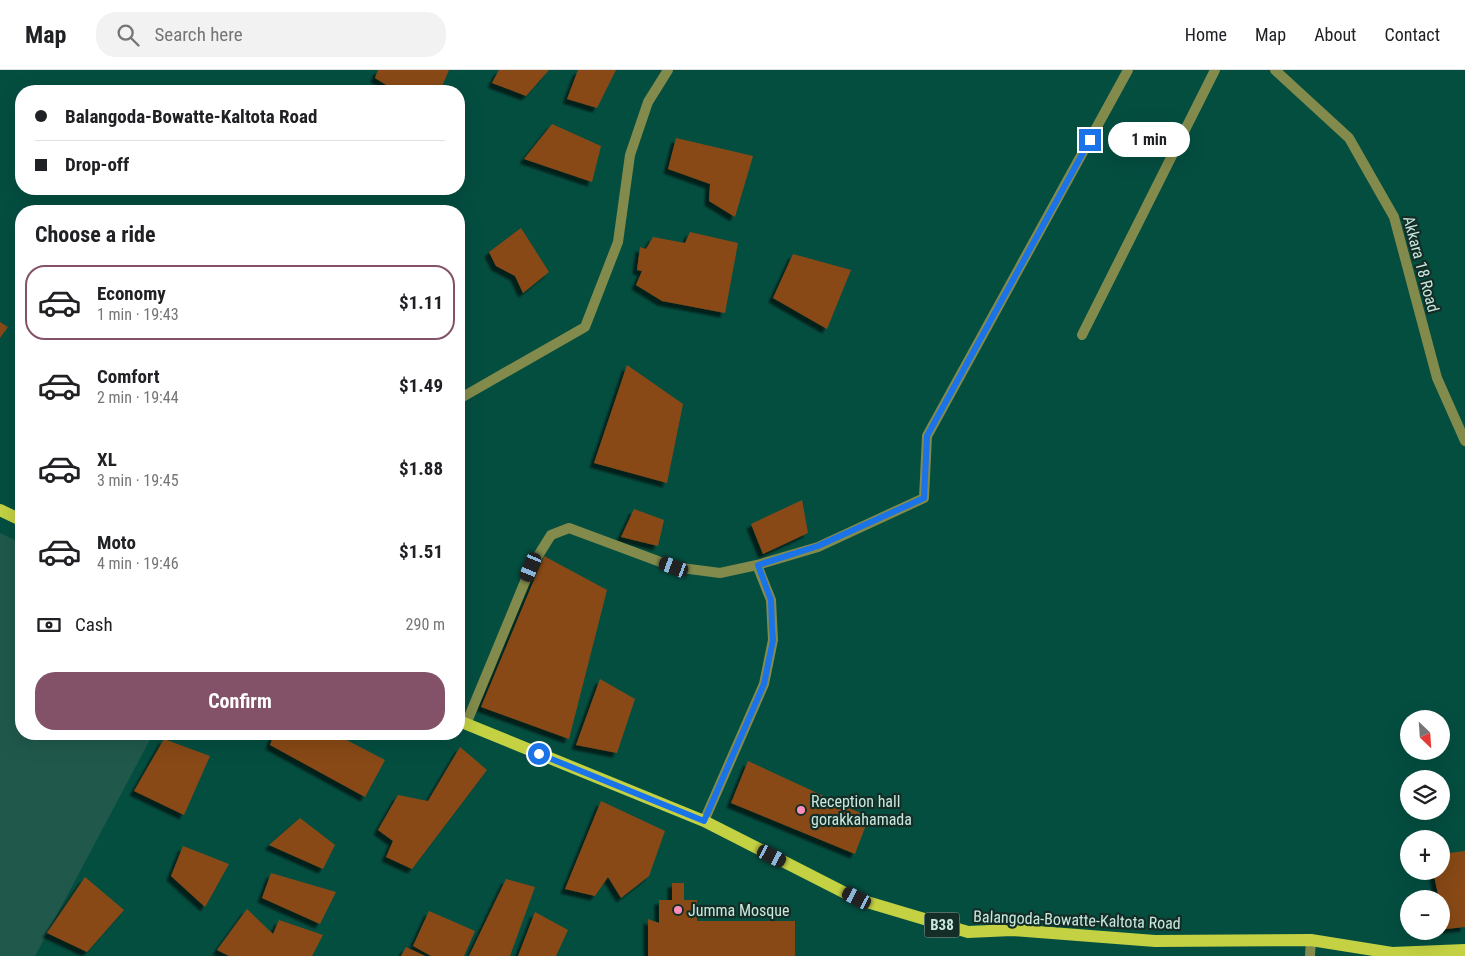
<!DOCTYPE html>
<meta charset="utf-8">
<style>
body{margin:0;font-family:"Roboto Condensed",sans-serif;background:#f2f2f2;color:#202124;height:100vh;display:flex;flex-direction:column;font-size:19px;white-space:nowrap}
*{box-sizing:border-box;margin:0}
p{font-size:16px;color:#757577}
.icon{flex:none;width:28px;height:28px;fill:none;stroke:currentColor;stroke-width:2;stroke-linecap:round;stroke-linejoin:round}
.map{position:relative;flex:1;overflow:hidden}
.drawer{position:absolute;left:15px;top:135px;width:450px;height:535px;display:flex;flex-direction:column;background:#fff;border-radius:20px;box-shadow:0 5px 20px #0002}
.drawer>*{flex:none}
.guide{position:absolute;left:15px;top:15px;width:450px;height:110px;border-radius:20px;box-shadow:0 5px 20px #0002;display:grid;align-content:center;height:110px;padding:0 20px;background:#fff}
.needle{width:32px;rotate:155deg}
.buttons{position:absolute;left:1400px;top:640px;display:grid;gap:10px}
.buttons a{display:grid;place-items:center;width:50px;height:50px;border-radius:50%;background:#fff;box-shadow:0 5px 20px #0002;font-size:25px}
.end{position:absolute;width:22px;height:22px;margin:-11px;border:6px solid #1a73e8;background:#fff;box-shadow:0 0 0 2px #fff}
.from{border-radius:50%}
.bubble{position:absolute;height:35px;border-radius:18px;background:#fff;box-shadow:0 5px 20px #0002;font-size:16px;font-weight:700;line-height:35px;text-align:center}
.car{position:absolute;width:15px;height:30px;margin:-15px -8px;border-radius:6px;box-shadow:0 0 4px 1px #0007;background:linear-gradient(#222 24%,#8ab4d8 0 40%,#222 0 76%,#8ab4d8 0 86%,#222 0)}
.guide b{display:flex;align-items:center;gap:18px;height:48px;font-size:19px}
.guide b+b{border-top:1px solid #e0e0e0}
.guide i{width:12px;height:12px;background:#202124}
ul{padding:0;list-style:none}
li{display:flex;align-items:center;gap:15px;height:75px;margin:0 10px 8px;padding:0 10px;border:2px solid transparent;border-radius:20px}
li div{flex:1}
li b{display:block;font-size:19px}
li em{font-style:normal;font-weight:700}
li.selected{border-color:#845268}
li>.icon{width:45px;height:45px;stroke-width:1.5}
h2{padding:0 20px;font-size:22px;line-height:60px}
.pay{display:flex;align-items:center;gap:12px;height:55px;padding:0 20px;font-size:19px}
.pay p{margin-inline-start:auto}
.cta{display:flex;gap:10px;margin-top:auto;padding:10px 20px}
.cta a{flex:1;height:58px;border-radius:20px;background:#845268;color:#fff;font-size:20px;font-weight:700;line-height:58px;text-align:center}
header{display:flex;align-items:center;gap:30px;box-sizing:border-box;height:70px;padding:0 25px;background:#fff;border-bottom:1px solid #e0e0e0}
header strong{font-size:24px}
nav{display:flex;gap:28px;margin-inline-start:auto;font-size:18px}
.search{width:350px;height:45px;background:#f2f2f2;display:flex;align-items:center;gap:12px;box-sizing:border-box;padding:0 18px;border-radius:20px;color:#757577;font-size:19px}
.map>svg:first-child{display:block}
.built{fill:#20594c}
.building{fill:#884a19;filter:url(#shadow)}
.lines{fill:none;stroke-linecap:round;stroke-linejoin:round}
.street{stroke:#838b4c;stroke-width:10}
.primary{stroke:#c3d143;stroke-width:12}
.route{stroke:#1a73e8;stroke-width:6}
.poi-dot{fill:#fe8ebc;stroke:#142e27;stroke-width:2}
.labels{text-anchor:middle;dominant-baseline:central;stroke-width:4.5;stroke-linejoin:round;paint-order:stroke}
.shield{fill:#142e27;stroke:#93b0a7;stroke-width:1}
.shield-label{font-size:15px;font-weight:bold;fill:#c9e8de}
.street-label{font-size:16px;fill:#c9e8de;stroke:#142e27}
.poi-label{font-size:16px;fill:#c9e8de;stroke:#142e27;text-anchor:start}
</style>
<header>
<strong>Map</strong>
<div class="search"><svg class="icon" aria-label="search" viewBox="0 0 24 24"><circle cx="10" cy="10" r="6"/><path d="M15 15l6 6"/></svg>Search here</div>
<nav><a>Home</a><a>Map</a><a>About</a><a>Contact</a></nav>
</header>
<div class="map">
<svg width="1465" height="886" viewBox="0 0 1465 886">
<defs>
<filter id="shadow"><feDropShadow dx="-4.5" dy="4.5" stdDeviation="1" flood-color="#0009"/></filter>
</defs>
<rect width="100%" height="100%" fill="#044e40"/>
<path class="built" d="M 0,463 L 21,473 L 21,664 L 153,664 L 35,886 L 0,886 Z"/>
<path class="building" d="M 378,0 L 449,0 L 440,21 L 396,21 L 375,8 Z
M 499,0 L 549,0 L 526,26 L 492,13 Z
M 578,0 L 616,0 L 597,38 L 567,29 Z
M 552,54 L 601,76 L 592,112 L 524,89 Z
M 676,68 L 753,86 L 735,147 L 709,131 L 710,114 L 668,99 Z
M 521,158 L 549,202 L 523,223 L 515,206 L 496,196 L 489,182 Z
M 690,162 L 738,173 L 725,243 L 662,231 L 636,215 L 642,201 L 637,200 L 640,177 L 646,179 L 653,167 L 685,173 Z
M 793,184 L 851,200 L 827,259 L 773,228 Z
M 0,252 L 8,257 L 0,268 Z
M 627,295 L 683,334 L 667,413 L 594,393 Z
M 802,430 L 808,463 L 763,484 L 751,454 Z
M 634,439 L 664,450 L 658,476 L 621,467 Z
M 544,486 L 607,520 L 569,669 L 481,637 Z
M 600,609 L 635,629 L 617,683 L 576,675 Z
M 274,664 L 335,664 L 385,690 L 365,727 L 270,675 Z
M 164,669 L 210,686 L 184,745 L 134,721 Z
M 460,677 L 487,700 L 412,799 L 386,787 L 393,771 L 378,760 L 398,725 L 428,731 Z
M 748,691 L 869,747 L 855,784 L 731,733 Z
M 601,731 L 665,761 L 649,806 L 621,828 L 608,807 L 595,826 L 565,819 Z
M 300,748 L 335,775 L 323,799 L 269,775 Z
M 183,776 L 229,794 L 205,837 L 171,806 Z
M 1465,781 L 1465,857 L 1446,859 L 1441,838 L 1441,829 L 1439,829 L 1433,801 L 1441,801 L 1441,784 Z
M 271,803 L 336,822 L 320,854 L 262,828 Z
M 85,807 L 124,840 L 87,882 L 47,863 Z
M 506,809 L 535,817 L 510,886 L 469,886 Z
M 672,813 L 684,813 L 684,830 L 697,830 L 697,851 L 795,851 L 795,886 L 648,886 L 648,849 L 659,853 L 659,830 L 672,830 Z
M 247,839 L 273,864 L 279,850 L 323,865 L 312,886 L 229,886 L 217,880 Z
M 429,841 L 475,861 L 464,886 L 431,886 L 413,876 Z
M 535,842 L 568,860 L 556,886 L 518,886 Z
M 406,877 L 425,886 L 401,886 Z"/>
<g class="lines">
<path class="street" d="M 1275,0 L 1349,68 L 1394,147 L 1437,308 L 1465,371
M 1082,265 L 1215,0
M 459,329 L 585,257 L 618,172 L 630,85 L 648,32 L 668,0
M 466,654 L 531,497 L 551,465 L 569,458 L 674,497 L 720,503 L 757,495 L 818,477 L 924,428 L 927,366 L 1128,0
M 704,751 L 764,614 L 773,570 L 771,530 L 757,495
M 1310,886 L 1311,870"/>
<path class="primary" d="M 0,440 L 21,450
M 459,651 L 704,751 L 857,829 L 968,862 L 1012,860 L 1155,871 L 1311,870 L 1392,883 L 1465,880"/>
</g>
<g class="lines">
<path class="route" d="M 539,684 L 704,751 L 764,614 L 773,570 L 772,557 L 771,530 L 758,495 L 818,476 L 924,428 L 927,366 L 1090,70"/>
</g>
<g class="poi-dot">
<circle cx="801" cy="740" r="5"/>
<circle cx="678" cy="840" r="5"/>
</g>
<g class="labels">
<rect class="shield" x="924.5" y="842.5" width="35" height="25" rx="4"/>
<g class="shield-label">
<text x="942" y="855">B38</text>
</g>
<g class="street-label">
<text transform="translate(1421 194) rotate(75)">Akkara 18 Road</text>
<text transform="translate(1077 850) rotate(2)">Balangoda-Bowatte-Kaltota Road</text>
</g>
<g class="poi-label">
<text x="811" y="731">Reception hall<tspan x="811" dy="18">gorakkahamada</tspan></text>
<text x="688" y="840">Jumma Mosque</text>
</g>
</g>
</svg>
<div class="buttons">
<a><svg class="needle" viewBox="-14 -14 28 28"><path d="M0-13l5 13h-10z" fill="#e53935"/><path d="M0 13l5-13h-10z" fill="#757577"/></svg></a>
<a><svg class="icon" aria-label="layers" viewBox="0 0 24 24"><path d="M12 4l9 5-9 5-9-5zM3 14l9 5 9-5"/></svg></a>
<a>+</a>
<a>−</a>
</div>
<i class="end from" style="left:539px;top:684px"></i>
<i class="end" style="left:1090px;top:70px"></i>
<div class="bubble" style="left:1108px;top:52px;width:82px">1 min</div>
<i class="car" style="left:531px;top:497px;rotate:203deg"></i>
<i class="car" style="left:674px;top:497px;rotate:291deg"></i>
<i class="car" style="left:772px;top:786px;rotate:117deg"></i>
<i class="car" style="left:857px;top:828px;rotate:297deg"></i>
<div class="guide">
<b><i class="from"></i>Balangoda-Bowatte-Kaltota Road</b>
<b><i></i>Drop-off</b>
</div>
<section class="drawer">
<h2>Choose a ride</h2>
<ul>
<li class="selected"><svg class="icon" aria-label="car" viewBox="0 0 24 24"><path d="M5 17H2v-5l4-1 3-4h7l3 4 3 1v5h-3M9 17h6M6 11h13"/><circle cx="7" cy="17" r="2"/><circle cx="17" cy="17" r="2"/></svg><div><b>Economy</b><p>1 min · 19:43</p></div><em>$1.11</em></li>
<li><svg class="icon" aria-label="car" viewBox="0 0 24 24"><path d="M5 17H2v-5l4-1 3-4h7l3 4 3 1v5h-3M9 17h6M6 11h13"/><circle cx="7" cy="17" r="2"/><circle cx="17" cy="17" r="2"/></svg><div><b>Comfort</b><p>2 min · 19:44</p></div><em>$1.49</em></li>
<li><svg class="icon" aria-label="car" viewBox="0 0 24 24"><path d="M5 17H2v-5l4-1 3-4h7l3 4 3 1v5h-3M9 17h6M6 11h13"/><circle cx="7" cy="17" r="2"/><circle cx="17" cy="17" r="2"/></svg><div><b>XL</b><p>3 min · 19:45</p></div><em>$1.88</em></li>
<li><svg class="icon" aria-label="car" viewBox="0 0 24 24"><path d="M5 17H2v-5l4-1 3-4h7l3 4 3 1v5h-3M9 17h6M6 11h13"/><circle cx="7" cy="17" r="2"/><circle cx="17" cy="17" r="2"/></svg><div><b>Moto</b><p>4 min · 19:46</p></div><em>$1.51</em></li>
</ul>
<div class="pay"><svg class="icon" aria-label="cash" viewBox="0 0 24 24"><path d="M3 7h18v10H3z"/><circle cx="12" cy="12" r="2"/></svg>Cash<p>290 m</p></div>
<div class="cta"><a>Confirm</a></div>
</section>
</div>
